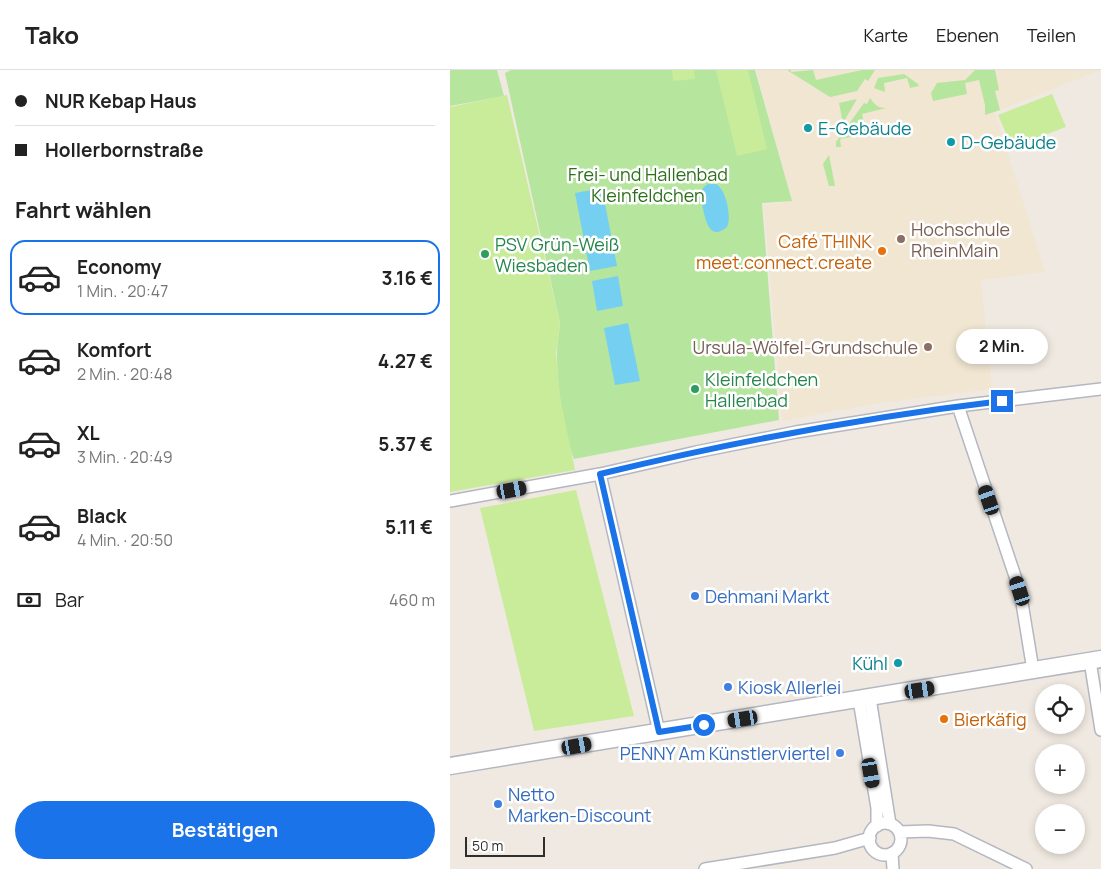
<!DOCTYPE html>
<html lang="de">
<meta charset="utf-8">
<style>
body{margin:0;font-family:Manrope,sans-serif;background:#f6f6f6;color:#222;height:100vh;display:flex;flex-direction:column;font-size:19px;white-space:nowrap}
*{box-sizing:border-box;margin:0}
p{font-size:16px;color:#767676}
.icon{flex:none;width:28px;height:28px;fill:none;stroke:currentColor;stroke-width:2;stroke-linecap:round;stroke-linejoin:round}
.map{position:relative;flex:1;overflow:hidden}
.drawer{display:flex;flex-direction:column;background:#fff;width:450px}
.drawer>*{flex:none}
.hud{display:grid;align-content:center;height:110px;padding:0 15px;background:#fff}
.buttons{position:absolute;left:585px;top:614px;display:grid;gap:10px}
.buttons a{display:grid;place-items:center;width:50px;height:50px;border-radius:50%;background:#fff;box-shadow:0 2px 8px #0003;font-size:25px}
.scale{position:absolute;left:15px;bottom:12px;width:80px;box-sizing:border-box;padding-left:5px;border:2px solid #2e2e2e;border-top:0;font-size:14px;line-height:18px;white-space:nowrap;color:#2e2e2e;-webkit-text-stroke:4px #fff;paint-order:stroke}
.end{position:absolute;width:22px;height:22px;margin:-11px;border:6px solid #1a73e8;background:#fff;box-shadow:0 0 0 2px #fff}
.from{border-radius:50%}
.bubble{position:absolute;height:35px;border-radius:18px;background:#fff;box-shadow:0 2px 8px #0003;font-size:16px;font-weight:700;line-height:35px;text-align:center}
.car{position:absolute;width:15px;height:30px;margin:-15px -8px;border-radius:6px;box-shadow:0 0 4px 1px #0007;background:linear-gradient(#222 24%,#8ab4d8 0 40%,#222 0 76%,#8ab4d8 0 86%,#222 0)}
.hud b{display:flex;align-items:center;gap:18px;height:48px;font-size:19px}
.hud b+b{border-top:1px solid #e0e0e0}
.hud i{width:12px;height:12px;background:#222}
ul{padding:0;list-style:none}
li{display:flex;align-items:center;gap:15px;height:75px;margin:0 10px 8px;padding:0 5px;border:2px solid transparent;border-radius:15px}
li div{flex:1}
li b{display:block;font-size:19px}
li em{font-style:normal;font-weight:700}
li.selected{border-color:#1a73e8}
li>.icon{width:45px;height:45px;stroke-width:1.5}
h2{padding:0 15px;font-size:22px;line-height:60px}
.pay{display:flex;align-items:center;gap:12px;height:55px;padding:0 15px;font-size:19px}
.pay p{margin-inline-start:auto}
.cta{display:flex;gap:10px;margin-top:auto;padding:10px 15px}
.cta a{flex:1;height:58px;border-radius:30px;background:#1a73e8;color:#fff;font-size:20px;font-weight:700;line-height:58px;text-align:center}
header{display:flex;align-items:center;gap:30px;box-sizing:border-box;height:70px;padding:0 25px;background:#fff;border-bottom:1px solid #e0e0e0}
header strong{font-size:24px}
nav{display:flex;gap:28px;margin-inline-start:auto;font-size:18px}
main{display:flex;flex:1;min-height:0}
.map>svg:first-child{display:block}
.education{fill:#f0e6d1}
.green{fill:#b6e59e}
.pitch{fill:#c9ec9a}
.water{fill:#75cff0}
.lines{fill:none;stroke-linecap:round;stroke-linejoin:round}
.minor-casing{stroke:#b4b7c1;stroke-width:14}
.secondary-casing{stroke:#b4b7c1;stroke-width:19}
.minor{stroke:#fff;stroke-width:11}
.secondary{stroke:#fff;stroke-width:16}
.route{stroke:#1a73e8;stroke-width:6}
.culture-dot{fill:#0f9aa8;stroke:#fff;stroke-width:2}
.education-dot{fill:#8d6e63;stroke:#fff;stroke-width:2}
.food-dot{fill:#e8710a;stroke:#fff;stroke-width:2}
.leisure-dot{fill:#2e9e5b;stroke:#fff;stroke-width:2}
.shop-dot{fill:#3f7fe0;stroke:#fff;stroke-width:2}
.labels{text-anchor:middle;dominant-baseline:central;stroke-width:5;stroke-linejoin:round;paint-order:stroke}
.culture-label{font-size:18px;fill:#0d838f;stroke:#fff;text-anchor:start}
.park-label{font-size:18px;fill:#2c6e1b;stroke:#fff}
.education-label{font-size:18px;fill:#785e54;stroke:#fff;text-anchor:start}
.food-label{font-size:18px;fill:#c56008;stroke:#fff;text-anchor:end}
.leisure-label{font-size:18px;fill:#27864d;stroke:#fff;text-anchor:start}
.shop-label{font-size:18px;fill:#366cbe;stroke:#fff;text-anchor:start}
</style>
<header>
<strong>Tako</strong>
<nav><a>Karte</a><a>Ebenen</a><a>Teilen</a></nav>
</header>
<main>
<section class="drawer">
<div class="hud">
<b><i class="from"></i>NUR Kebap Haus</b>
<b><i></i>Hollerbornstraße</b>
</div>
<h2>Fahrt wählen</h2>
<ul>
<li class="selected"><svg class="icon" aria-label="car" viewBox="0 0 24 24"><path d="M5 17H2v-5l4-1 3-4h7l3 4 3 1v5h-3M9 17h6M6 11h13"/><circle cx="7" cy="17" r="2"/><circle cx="17" cy="17" r="2"/></svg><div><b>Economy</b><p>1 Min. · 20:47</p></div><em>3.16 €</em></li>
<li><svg class="icon" aria-label="car" viewBox="0 0 24 24"><path d="M5 17H2v-5l4-1 3-4h7l3 4 3 1v5h-3M9 17h6M6 11h13"/><circle cx="7" cy="17" r="2"/><circle cx="17" cy="17" r="2"/></svg><div><b>Komfort</b><p>2 Min. · 20:48</p></div><em>4.27 €</em></li>
<li><svg class="icon" aria-label="car" viewBox="0 0 24 24"><path d="M5 17H2v-5l4-1 3-4h7l3 4 3 1v5h-3M9 17h6M6 11h13"/><circle cx="7" cy="17" r="2"/><circle cx="17" cy="17" r="2"/></svg><div><b>XL</b><p>3 Min. · 20:49</p></div><em>5.37 €</em></li>
<li><svg class="icon" aria-label="car" viewBox="0 0 24 24"><path d="M5 17H2v-5l4-1 3-4h7l3 4 3 1v5h-3M9 17h6M6 11h13"/><circle cx="7" cy="17" r="2"/><circle cx="17" cy="17" r="2"/></svg><div><b>Black</b><p>4 Min. · 20:50</p></div><em>5.11 €</em></li>
</ul>
<div class="pay"><svg class="icon" aria-label="cash" viewBox="0 0 24 24"><path d="M3 7h18v10H3z"/><circle cx="12" cy="12" r="2"/></svg>Bar<p>460 m</p></div>
<div class="cta"><a>Bestätigen</a></div>
</section>
<div class="map">
<svg width="651" height="799" viewBox="0 0 651 799">
<rect width="100%" height="100%" fill="#efe9e1"/>
<path class="education" d="M 306,0 L 651,0 L 545,42 L 595,202 L 531,210 L 542,319 L 429,333 L 332,351 L 314,135 L 342,131 Z"/>
<path class="green" d="M 0,0 L 47,0 L 54,26 L 0,36 Z
M 61,0 L 305,0 L 342,131 L 312,133 L 329,350 L 124,389 C 113,361 107,314 107,284 C 107,274 109,263 110,253 L 55,3 Z
M 337,0 L 341,0 L 341,2 L 363,0 L 366,10 L 412,0 L 425,0 L 418,11 L 415,9 L 407,21 L 380,27 Z
M 525,0 L 545,0 L 549,20 L 545,21 L 550,40 L 535,45 L 535,35 L 529,10 L 515,13 L 517,24 L 483,31 L 481,23 L 487,13 L 515,10 Z
M 454,4 L 468,14 L 469,16 L 460,18 L 457,8 L 434,13 L 435,22 L 424,18 L 428,8 Z
M 420,28 C 425,35 428,38 436,38 L 412,44 L 416,64 L 390,69 L 391,77 L 386,77 L 386,72 L 414,33 L 417,34 Z
M 407,29 L 393,53 L 389,33 Z
M 379,85 L 385,116 L 379,116 L 373,94 Z"/>
<path class="pitch" d="M 222,0 L 244,0 L 245,9 L 223,11 Z
M 266,0 L 298,0 L 317,79 L 287,86 Z
M 602,24 L 616,57 L 562,77 L 548,45 Z
M 57,25 L 110,253 L 106,284 L 110,327 L 125,400 L 0,422 L 0,37 Z
M 126,420 L 184,646 L 84,661 L 30,438 Z"/>
<path class="water" d="M 258,114 L 266,114 C 276,119 282,147 277,157 C 260,171 256,152 253,139 C 252,134 250,128 251,123 C 252,119 254,116 258,114 Z
M 152,118 L 167,196 L 140,201 L 125,123 Z
M 168,206 L 173,236 L 147,241 L 142,211 Z
M 178,253 L 190,311 L 165,315 L 154,258 Z"/>
<g class="lines">
<g class="minor-casing">
<path id="minor" d="M 508,336 L 570,521 L 583,600
M 150,404 L 209,662
M 0,431 L 150,404 L 246,382 L 346,362 L 508,336 L 651,319
M 640,591 L 651,660
M 420,628 L 440,754
M 409,630 L 427,738 L 427,756
M419 769a16 16 0 1 1 32 0a16 16 0 1 1-32 0Z
M 449,762 L 478,761 L 504,764 L 576,799
M 442,783 L 443,799
M 255,799 L 385,778 L 420,768"/>
</g>
<g class="secondary-casing">
<path id="secondary" d="M 0,696 L 651,589"/>
</g>
<use href="#minor" class="minor"/>
<use href="#secondary" class="secondary"/>
</g>
<g class="lines">
<path class="route" d="M 254,655 L 209,662 L 150,404 C 282,372 417,347 552,331"/>
</g>
<g class="culture-dot">
<circle cx="358" cy="58" r="5"/>
<circle cx="501" cy="72" r="5"/>
<circle cx="448" cy="593" r="5"/>
</g>
<g class="education-dot">
<circle cx="451" cy="169" r="5"/>
<circle cx="478" cy="277" r="5"/>
</g>
<g class="food-dot">
<circle cx="432" cy="181" r="5"/>
<circle cx="494" cy="649" r="5"/>
</g>
<g class="leisure-dot">
<circle cx="35" cy="184" r="5"/>
<circle cx="245" cy="319" r="5"/>
</g>
<g class="shop-dot">
<circle cx="245" cy="526" r="5"/>
<circle cx="278" cy="617" r="5"/>
<circle cx="390" cy="683" r="5"/>
<circle cx="48" cy="734" r="5"/>
</g>
<g class="labels">
<g class="culture-label">
<text x="368" y="58">E-Gebäude</text>
<text x="511" y="72">D-Gebäude</text>
<text x="438" y="593" text-anchor="end">Kühl</text>
</g>
<g class="park-label">
<text x="198" y="104">Frei- und Hallenbad<tspan x="198" dy="21">Kleinfeldchen</tspan></text>
</g>
<g class="education-label">
<text x="461" y="159">Hochschule<tspan x="461" dy="21">RheinMain</tspan></text>
<text x="468" y="277" text-anchor="end">Ursula-Wölfel-Grundschule</text>
</g>
<g class="food-label">
<text x="422" y="171">Café THINK<tspan x="422" dy="21">meet.connect.create</tspan></text>
<text x="504" y="649" text-anchor="start">Bierkäfig</text>
</g>
<g class="leisure-label">
<text x="45" y="174">PSV Grün-Weiß<tspan x="45" dy="21">Wiesbaden</tspan></text>
<text x="255" y="309">Kleinfeldchen<tspan x="255" dy="21">Hallenbad</tspan></text>
</g>
<g class="shop-label">
<text x="255" y="526">Dehmani Markt</text>
<text x="288" y="617">Kiosk Allerlei</text>
<text x="380" y="683" text-anchor="end">PENNY Am Künstlerviertel</text>
<text x="58" y="724">Netto<tspan x="58" dy="21">Marken-Discount</tspan></text>
</g>
</g>
</svg>
<div class="buttons">
<a><svg class="icon" aria-label="locate" viewBox="0 0 24 24"><circle cx="12" cy="12" r="6"/><path d="M12 2v4M12 18v4M2 12h4M18 12h4"/></svg></a>
<a>+</a>
<a>−</a>
</div>
<div class="scale">50 m</div>
<i class="end from" style="left:254px;top:655px"></i>
<i class="end" style="left:552px;top:331px"></i>
<div class="bubble" style="left:506px;top:259px;width:92px">2 Min.</div>
<i class="car" style="left:62px;top:420px;rotate:80deg"></i>
<i class="car" style="left:539px;top:430px;rotate:341deg"></i>
<i class="car" style="left:570px;top:521px;rotate:342deg"></i>
<i class="car" style="left:470px;top:620px;rotate:81deg"></i>
<i class="car" style="left:293px;top:649px;rotate:261deg"></i>
<i class="car" style="left:127px;top:676px;rotate:80deg"></i>
<i class="car" style="left:421px;top:703px;rotate:170deg"></i>
</div>
</main>
